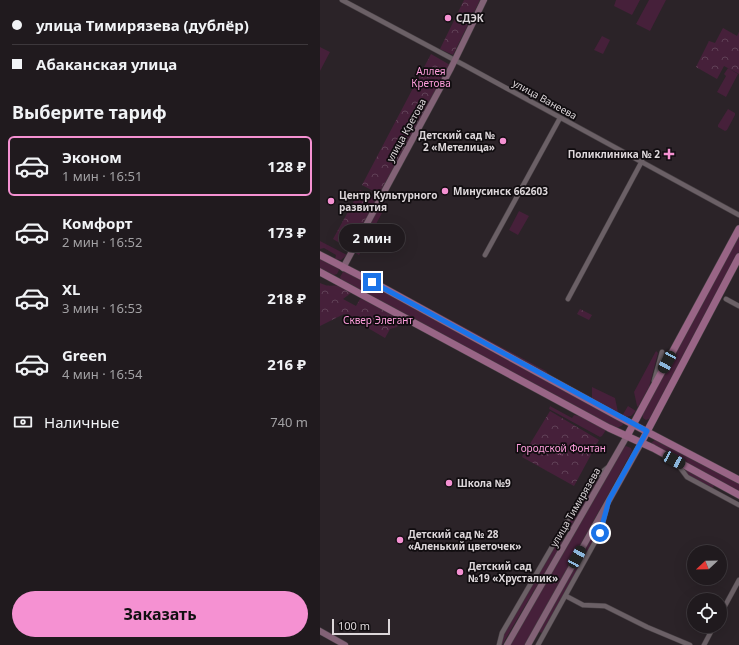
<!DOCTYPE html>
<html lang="ru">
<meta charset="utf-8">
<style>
body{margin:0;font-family:"Noto Sans",sans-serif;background:#2d272b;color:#f1f3f6;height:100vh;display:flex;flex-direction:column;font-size:15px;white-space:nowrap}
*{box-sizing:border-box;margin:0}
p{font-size:13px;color:#a2a1a4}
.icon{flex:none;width:22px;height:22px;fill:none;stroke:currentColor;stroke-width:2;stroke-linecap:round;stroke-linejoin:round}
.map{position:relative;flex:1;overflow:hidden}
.panel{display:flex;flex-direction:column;background:#201a1e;width:320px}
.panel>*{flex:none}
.guide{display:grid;align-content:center;height:88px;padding:0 12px;background:#201a1e}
.needle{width:26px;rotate:248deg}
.fabs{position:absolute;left:367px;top:545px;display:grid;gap:8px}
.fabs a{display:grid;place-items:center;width:40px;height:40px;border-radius:50%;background:#201a1e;box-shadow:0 4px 16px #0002,0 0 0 1px #3d383c;font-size:20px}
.scale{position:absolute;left:12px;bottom:10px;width:58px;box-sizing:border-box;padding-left:4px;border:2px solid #ddd7da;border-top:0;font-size:11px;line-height:14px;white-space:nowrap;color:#ddd7da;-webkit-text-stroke:3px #110d10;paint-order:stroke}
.end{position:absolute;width:18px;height:18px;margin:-9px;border:5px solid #1a73e8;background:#fff;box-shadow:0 0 0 2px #fff}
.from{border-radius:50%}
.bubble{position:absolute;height:28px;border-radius:14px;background:#201a1e;box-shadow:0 4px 16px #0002,0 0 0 1px #3d383c;font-size:13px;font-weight:700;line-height:28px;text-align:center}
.car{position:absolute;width:12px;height:24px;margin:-12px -6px;border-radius:5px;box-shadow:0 0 3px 1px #0007;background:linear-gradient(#222 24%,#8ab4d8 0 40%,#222 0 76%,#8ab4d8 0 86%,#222 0)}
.guide b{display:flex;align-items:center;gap:14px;height:38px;font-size:15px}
.guide b+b{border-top:1px solid #3d383c}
.guide i{width:10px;height:10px;background:#f1f3f6}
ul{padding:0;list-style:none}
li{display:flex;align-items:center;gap:12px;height:60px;margin:0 8px 6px;padding:0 4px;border:2px solid transparent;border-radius:6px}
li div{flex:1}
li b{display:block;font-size:15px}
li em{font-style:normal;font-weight:700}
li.active{border-color:#f591d2}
li>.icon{width:36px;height:36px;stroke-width:1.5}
h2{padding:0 12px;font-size:18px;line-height:48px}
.pay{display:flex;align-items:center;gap:10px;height:44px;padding:0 12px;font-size:15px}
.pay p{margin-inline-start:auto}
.cta{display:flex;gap:8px;margin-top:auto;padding:8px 12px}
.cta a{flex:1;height:46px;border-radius:24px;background:#f591d2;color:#111;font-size:16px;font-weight:700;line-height:46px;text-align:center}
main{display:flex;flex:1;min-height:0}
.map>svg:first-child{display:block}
.grass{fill:#46203a}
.park{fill:url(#park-crowns)}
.water{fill:#9b5784}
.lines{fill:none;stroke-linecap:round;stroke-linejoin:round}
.street-casing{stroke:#484145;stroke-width:5.5}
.secondary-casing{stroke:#484145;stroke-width:7}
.primary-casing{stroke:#484145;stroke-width:8}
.street{stroke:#6b6066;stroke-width:4.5}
.secondary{stroke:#826276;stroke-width:6}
.primary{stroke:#996586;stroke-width:7}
.route{stroke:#1a73e8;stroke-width:5}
.poi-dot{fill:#f591d2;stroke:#110d10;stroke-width:1.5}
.labels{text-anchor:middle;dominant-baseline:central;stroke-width:3.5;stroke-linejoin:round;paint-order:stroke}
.poi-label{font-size:10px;font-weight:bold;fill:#ddd7da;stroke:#110d10;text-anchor:start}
.park-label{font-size:10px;fill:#fd9ddb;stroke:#110d10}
.street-label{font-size:10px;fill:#ddd7da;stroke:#110d10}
</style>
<main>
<section class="panel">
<div class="guide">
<b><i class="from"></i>улица Тимирязева (дублёр)</b>
<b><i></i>Абаканская улица</b>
</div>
<h2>Выберите тариф</h2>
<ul>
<li class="active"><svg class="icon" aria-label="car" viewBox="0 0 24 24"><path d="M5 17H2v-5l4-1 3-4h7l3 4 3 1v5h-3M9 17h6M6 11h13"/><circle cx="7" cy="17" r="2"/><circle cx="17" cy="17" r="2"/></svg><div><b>Эконом</b><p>1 мин · 16:51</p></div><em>128 ₽</em></li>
<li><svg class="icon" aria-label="car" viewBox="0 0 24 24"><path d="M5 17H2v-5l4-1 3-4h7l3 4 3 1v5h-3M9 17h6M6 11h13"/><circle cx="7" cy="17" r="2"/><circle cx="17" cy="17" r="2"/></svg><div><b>Комфорт</b><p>2 мин · 16:52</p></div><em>173 ₽</em></li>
<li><svg class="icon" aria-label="car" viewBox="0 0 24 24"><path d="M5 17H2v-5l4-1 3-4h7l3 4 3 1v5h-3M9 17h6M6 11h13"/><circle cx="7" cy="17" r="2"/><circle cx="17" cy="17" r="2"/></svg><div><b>XL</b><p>3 мин · 16:53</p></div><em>218 ₽</em></li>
<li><svg class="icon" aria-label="car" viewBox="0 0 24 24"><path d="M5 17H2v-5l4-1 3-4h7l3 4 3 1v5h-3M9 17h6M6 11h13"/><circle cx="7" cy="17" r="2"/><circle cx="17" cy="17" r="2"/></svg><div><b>Green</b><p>4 мин · 16:54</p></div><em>216 ₽</em></li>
</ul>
<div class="pay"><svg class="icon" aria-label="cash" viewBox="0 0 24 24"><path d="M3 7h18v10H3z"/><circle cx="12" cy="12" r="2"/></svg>Наличные<p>740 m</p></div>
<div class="cta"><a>Заказать</a></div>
</section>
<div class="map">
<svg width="419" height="645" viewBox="0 0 419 645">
<defs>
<pattern id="park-crowns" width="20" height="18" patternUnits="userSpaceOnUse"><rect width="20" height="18" fill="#46203a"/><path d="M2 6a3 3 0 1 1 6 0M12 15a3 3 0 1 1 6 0" fill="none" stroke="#604056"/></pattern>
</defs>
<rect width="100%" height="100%" fill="#2b2328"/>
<path class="grass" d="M 296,0 L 320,0 L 312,15 L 294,6 Z
M 329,0 L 346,0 L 330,31 L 316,24 Z
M 282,36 L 290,40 L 283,54 L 274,50 Z
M 0,47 L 10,52 L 0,71 Z
M 408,68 L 418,74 L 406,97 L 397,92 L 406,76 L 404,74 Z
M 408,109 L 415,113 L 415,115 L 407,130 L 405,131 L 398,127 L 398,125 Z
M 61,201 L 67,204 L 39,255 L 34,252 Z
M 199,211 L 209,216 L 198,235 L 189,230 Z
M 419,234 L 419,252 L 333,415 L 331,418 L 326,420 L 323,418 L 322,413 Z
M 0,241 L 27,255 L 21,260 L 15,259 L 16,255 L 4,248 L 0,249 Z
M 0,258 L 18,267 L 19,270 L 17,274 L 14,275 L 0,268 Z
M 25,271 L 302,421 L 303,425 L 297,428 L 288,424 L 21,279 L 20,277 L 23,272 Z
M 70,290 L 77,291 L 226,371 L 232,378 Z
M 336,351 L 338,353 L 329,387 L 318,407 L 317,406 L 314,392 Z
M 272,387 L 295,398 L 298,412 L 297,413 L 277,402 L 272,398 Z
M 230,406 L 252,418 L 254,415 L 260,416 L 286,430 L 282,436 L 280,437 L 229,409 Z
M 308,406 L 316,411 L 311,416 L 305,417 L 302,416 Z
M 335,440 L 419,484 L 419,492 L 332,445 L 331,443 Z
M 306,446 L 311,448 L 312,451 L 205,645 L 189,645 L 303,448 Z
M 360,465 L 388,480 L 394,486 L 393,488 L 369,476 Z
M 282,475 L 252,526 L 246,531 L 244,530 L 241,536 L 243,538 L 241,545 L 182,645 L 179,645 L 180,640 L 270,484 Z
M 283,512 L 279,531 L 222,633 L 219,632 L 221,625 Z"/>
<path class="park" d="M 144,0 L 160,0 L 133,55 L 120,49 Z
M 403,28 L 417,36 L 419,32 L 419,74 L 404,66 L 397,79 L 376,67 L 389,41 L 395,43 Z
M 111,54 L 130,65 L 59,194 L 42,185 Z
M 40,190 L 57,199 L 30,249 L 13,239 Z
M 0,283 C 11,288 10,284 19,286 C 24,286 28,291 31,293 L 23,299 L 36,306 L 40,299 L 47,300 L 81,320 L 77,327 L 70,329 L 65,338 L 24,314 L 0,326 Z
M 260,309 L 272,315 L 269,320 L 257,314 Z
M 230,411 L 279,440 L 254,486 L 202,457 Z"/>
<path class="water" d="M 238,444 L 240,445 L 241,444 L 244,446 L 243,447 L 245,448 L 241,455 L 239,454 L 239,455 L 235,453 L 236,452 L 234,451 Z"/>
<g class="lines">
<g class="street-casing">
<path id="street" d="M 22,0 L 144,65 L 419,215
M 165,255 L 240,118
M 248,299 L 322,161
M 406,299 L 419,306
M 334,381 L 342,352
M 356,462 L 367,477 L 419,505
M 246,596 L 263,605 L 285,606 L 327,627 L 370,645
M 400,615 L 419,580
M 179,645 L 182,633 L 261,497 L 271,481 L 287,468
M 218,645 L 280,533 L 287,508
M 384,645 L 394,626"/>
</g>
<g class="secondary-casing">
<path id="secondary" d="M 23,268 L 131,68 L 164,0
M 0,631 L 25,645
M 187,645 L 307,436
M 208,645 L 321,443"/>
</g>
<g class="primary-casing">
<path id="primary" d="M 0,255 L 62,287 L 297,416 L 419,480
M 0,272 L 289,428 L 333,448 L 419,495
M 307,436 L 419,229
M 321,443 L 419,257"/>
</g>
<use href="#street" class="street"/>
<use href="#secondary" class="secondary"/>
<use href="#primary" class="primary"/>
</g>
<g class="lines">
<path class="route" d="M 52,282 L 327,431 L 289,500 L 280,533"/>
</g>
<g class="poi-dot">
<circle cx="128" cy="18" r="4"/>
<circle cx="183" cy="141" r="4"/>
<path d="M347 148h4v4h4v4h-4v4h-4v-4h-4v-4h4z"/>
<circle cx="125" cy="191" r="4"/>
<circle cx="11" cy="201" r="4"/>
<circle cx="129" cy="483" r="4"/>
<circle cx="80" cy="540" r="4"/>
<circle cx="140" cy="572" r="4"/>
</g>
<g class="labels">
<g class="poi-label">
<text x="136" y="18">СДЭК</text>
<text x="175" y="135" text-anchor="end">Детский сад №<tspan x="175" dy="12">2 «Метелица»</tspan></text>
<text x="340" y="154" text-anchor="end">Поликлиника № 2</text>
<text x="133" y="191">Минусинск 662603</text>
<text x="19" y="195">Центр Культурного<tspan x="19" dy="12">развития</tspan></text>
<text x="137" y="483">Школа №9</text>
<text x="88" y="534">Детский сад № 28<tspan x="88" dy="12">«Аленький цветочек»</tspan></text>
<text x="148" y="566">Детский сад<tspan x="148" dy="12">№19 «Хрусталик»</tspan></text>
</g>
<g class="park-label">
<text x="111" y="71">Аллея<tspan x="111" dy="12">Кретова</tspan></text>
<text x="58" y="320">Сквер Элегант</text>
<text x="241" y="448">Городской Фонтан</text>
</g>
<g class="street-label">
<text transform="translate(225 99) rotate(29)">улица Ванеева</text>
<text transform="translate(86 130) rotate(-61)">улица Кретова</text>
<text transform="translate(255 507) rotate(-60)">улица Тимирязева</text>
</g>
</g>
</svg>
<div class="fabs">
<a><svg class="needle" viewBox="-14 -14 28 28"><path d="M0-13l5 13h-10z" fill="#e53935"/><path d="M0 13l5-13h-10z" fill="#a2a1a4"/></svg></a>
<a><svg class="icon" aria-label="locate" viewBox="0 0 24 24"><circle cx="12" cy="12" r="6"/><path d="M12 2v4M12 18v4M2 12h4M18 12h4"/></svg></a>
</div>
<div class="scale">100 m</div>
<i class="end from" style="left:280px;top:533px"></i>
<i class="end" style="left:52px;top:282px"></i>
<div class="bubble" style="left:19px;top:224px;width:66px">2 мин</div>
<i class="car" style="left:347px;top:362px;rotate:209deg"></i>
<i class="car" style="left:354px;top:460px;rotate:118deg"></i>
<i class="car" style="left:257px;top:557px;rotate:29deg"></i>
</div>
</main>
